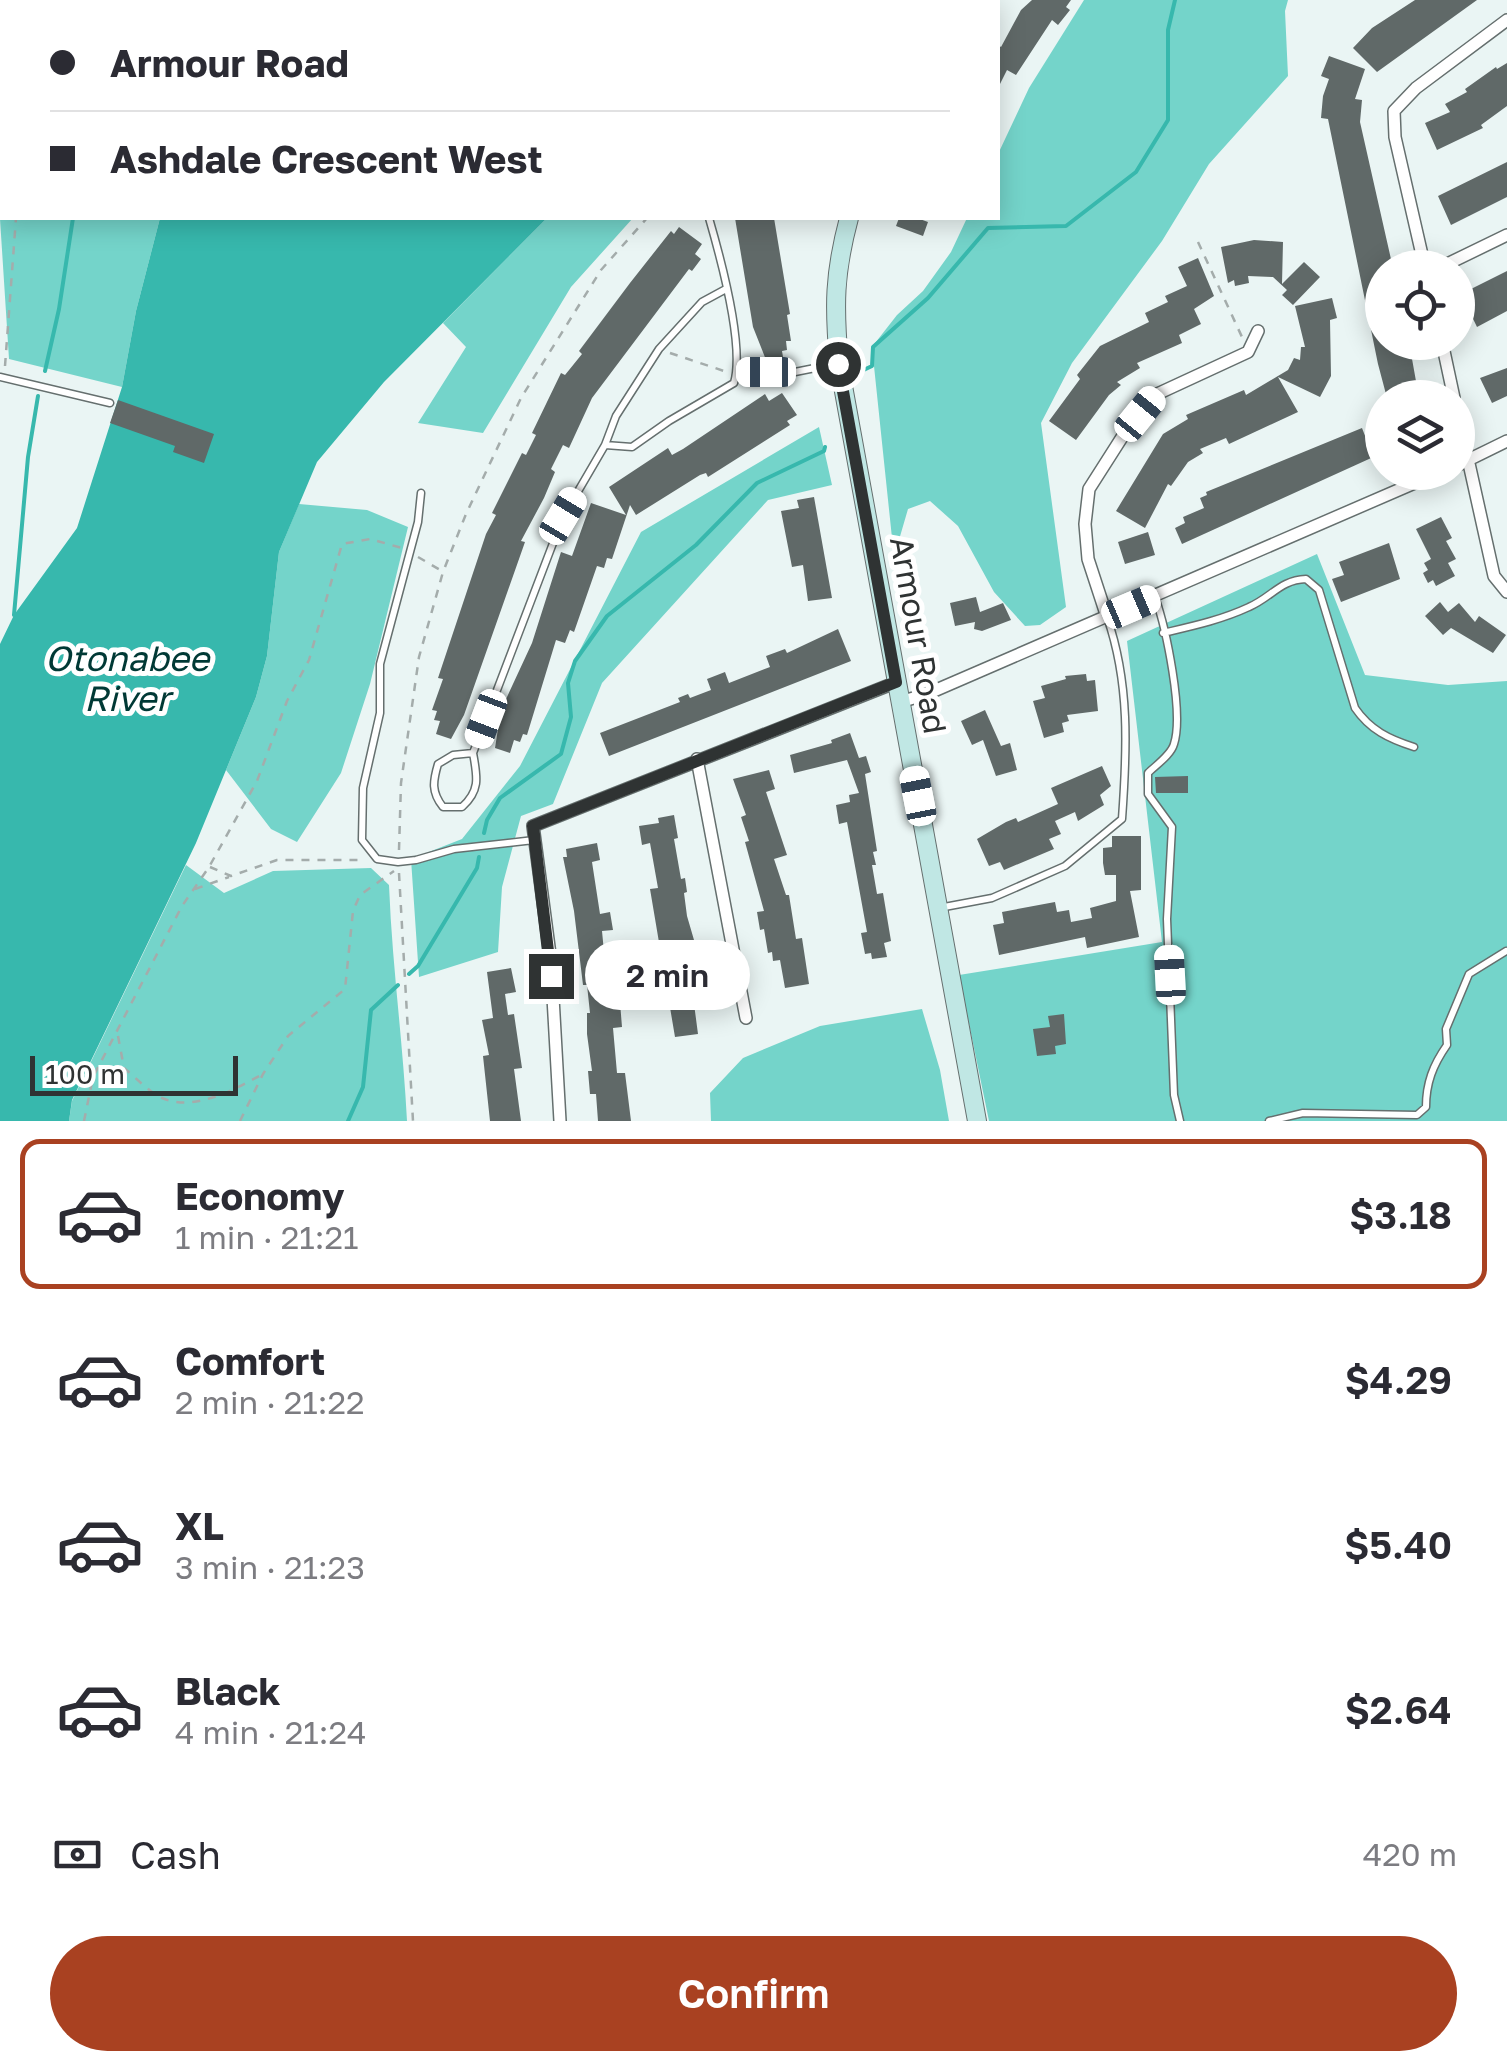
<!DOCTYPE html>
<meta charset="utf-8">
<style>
body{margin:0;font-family:"Golos Text",sans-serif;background:#f7f7f7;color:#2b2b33;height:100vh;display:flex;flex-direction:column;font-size:38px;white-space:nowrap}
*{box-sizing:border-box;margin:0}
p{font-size:32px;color:#7c7c81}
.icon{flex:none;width:55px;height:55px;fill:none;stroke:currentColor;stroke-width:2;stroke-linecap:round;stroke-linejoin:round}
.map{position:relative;height:1121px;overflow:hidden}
.panel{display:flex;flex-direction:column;background:#fff;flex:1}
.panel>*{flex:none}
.banner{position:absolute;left:0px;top:0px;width:1000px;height:220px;box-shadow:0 5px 25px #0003;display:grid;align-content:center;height:220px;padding:0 50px;background:#fff}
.buttons{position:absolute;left:1365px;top:250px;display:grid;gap:20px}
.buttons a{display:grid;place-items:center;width:110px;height:110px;border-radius:50%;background:#fff;box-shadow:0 5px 25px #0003;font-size:50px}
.scale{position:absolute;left:30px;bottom:25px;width:208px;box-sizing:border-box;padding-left:10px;border:5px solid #2f3333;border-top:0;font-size:28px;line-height:35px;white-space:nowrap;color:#2f3333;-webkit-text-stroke:8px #fff;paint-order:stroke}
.end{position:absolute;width:45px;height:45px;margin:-22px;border:12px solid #2f3333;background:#fff;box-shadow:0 0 0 5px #fff}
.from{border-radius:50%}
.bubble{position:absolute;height:70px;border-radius:35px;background:#fff;box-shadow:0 5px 25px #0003;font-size:32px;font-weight:600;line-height:70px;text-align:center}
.car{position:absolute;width:30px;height:60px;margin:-30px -15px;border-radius:12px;box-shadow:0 0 8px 2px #0007;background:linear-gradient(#fff 24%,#345 0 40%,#fff 0 76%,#345 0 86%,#fff 0)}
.banner b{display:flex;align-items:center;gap:35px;height:95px;font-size:38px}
.banner b+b{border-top:2px solid #e1e1e2}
.banner i{width:25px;height:25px;background:#2b2b33}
ul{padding:18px 0 0;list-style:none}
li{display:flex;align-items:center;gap:30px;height:150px;margin:0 20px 15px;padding:0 30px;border:5px solid transparent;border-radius:20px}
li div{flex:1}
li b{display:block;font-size:38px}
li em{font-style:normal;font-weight:600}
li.active{border-color:#a94121}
li>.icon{width:90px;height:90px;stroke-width:1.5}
.pay{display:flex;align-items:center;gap:25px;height:110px;padding:0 50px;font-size:38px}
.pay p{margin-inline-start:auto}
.button{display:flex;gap:20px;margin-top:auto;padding:20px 50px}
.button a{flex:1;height:115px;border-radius:60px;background:#a94121;color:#fff;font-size:40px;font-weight:600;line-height:115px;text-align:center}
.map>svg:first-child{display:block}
.green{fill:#74d4ca}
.water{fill:#37b8ad}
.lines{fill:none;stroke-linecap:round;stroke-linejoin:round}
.stream{stroke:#37b8ad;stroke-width:4}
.building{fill:#606968}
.lane-casing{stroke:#656f6e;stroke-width:9}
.street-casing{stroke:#656f6e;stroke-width:14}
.secondary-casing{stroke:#656f6e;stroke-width:20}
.path{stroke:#a4acab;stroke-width:2.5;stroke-dasharray:8 8;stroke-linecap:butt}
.lane{stroke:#fff;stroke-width:6}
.street{stroke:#fff;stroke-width:11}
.secondary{stroke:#c0e7e4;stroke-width:18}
.route{stroke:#2f3333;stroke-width:12}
.labels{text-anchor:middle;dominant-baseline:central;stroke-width:10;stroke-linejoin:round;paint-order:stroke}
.street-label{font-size:32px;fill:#2f3333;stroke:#fff}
.water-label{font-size:35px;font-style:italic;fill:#003935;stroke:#fff}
</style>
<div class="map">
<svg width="1507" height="1121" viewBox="0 0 1507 1121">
<rect width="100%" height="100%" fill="#eaf5f4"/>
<path class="green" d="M 0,0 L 296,0 L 2,2 L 2,218 L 160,218 L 136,311 L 122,387 L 9,359 L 0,219 Z
M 1084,0 L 1288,0 L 1285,11 L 1288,76 L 1209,164 L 1162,241 L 1072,363 L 1041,423 L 1066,607 L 1040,625 L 1025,626 L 994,592 L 958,526 L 930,501 L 908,509 L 894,557 L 872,347 L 897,315 L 923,291 L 951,252 L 967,218 L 998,218 L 998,154 L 1029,88 Z
M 547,218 L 633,218 L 571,287 L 483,433 L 418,423 L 466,347 L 443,323 Z
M 819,427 L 832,485 L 768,500 L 602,683 L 553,804 L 521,816 L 502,887 L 498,952 L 419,977 L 411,859 L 462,839 L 520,766 L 641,532 Z
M 299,504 L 367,510 L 408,527 L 370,684 L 341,773 L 297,842 L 271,829 L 226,770 L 256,697 L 267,656 L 279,552 Z
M 1317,554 L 1365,675 L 1448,685 L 1507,681 L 1507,1121 L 989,1121 L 959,975 L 1162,942 L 1127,641 Z
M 186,865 L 224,893 L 273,871 L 371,868 L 389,885 C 392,964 403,1042 407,1121 L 69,1121 L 72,1101 Z
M 922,1009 L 940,1070 L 949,1121 L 711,1121 L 710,1093 L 743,1058 L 820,1026 Z"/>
<path class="water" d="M 296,0 L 648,0 L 294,2 Z
M 160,218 L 547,218 L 384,382 L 317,462 L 279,552 L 267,656 L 256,697 L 196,843 L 72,1100 L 69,1121 L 0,1121 L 0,644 L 14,615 L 77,528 L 122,387 L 136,311 Z"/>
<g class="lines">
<path class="stream" d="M 1,12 L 2,14
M 45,371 L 59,309 L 73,218
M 853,375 L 872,366 L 873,347 L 928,298 L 988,228 L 1066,226 L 1136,172 L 1168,120 L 1168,30 L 1175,0
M 14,615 L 28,457 L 38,396
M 484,833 L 487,820 L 500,798 L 561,754 L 571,717 L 568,683 L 575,661 L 607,616 L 696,545 L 757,483 L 824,451 L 825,447
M 409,974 L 418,966 L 477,868 L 479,857
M 348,1121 L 363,1087 L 371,1010 L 398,985"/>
</g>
<path class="building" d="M 1032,0 L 1071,0 L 1066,7 L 1070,10 L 1058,25 L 1052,20 L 1016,75 L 1007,70 L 998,88 L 998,45 L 1001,47 L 1021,10 Z
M 1415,0 L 1477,0 L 1377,72 L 1353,48 L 1372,28 Z
M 1329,56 L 1365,69 L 1355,99 L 1362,100 L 1360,122 L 1393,268 L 1382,268 L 1382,342 L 1409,342 L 1419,398 L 1387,398 L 1378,364 L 1328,119 L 1321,118 L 1323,96 L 1329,79 L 1321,76 Z
M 1507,63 L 1507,106 L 1481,125 L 1483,128 L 1437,150 L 1425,123 L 1450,112 L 1445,104 L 1467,92 L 1465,89 L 1496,67 L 1497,69 Z
M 1507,162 L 1507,197 L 1451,225 L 1438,196 Z
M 735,218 L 774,218 L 790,314 L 787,315 L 791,341 L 786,341 L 787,350 L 782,351 L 784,363 L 768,365 L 753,327 Z
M 899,218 L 917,218 L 928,222 L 923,236 L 896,226 Z
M 679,227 L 702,244 L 695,254 L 701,259 L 692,271 L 689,269 L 592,398 L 569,448 L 563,445 L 551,469 L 555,472 L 544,498 L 521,541 L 525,542 L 464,715 L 451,739 L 436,734 L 440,721 L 434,720 L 437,711 L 432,710 L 443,679 L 438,678 L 486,534 L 496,515 L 492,513 L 522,453 L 526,455 L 536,435 L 532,433 L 561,373 L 565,375 L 582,354 L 579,351 L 630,283 L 671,231 L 674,234 Z
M 1254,240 L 1283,242 L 1282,284 L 1304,262 L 1320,277 L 1293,305 L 1282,295 L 1287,290 L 1273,277 L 1248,276 L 1249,283 L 1235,286 L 1234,280 L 1228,283 L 1221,247 Z
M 1198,258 L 1214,296 L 1194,309 L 1201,324 L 1179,335 L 1182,343 L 1137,363 L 1140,368 L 1117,382 L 1121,385 L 1109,395 L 1076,440 L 1049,421 L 1080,379 L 1077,375 L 1100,346 L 1149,322 L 1145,313 L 1168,302 L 1165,296 L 1187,286 L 1178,267 Z
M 1507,271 L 1507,311 L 1477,327 L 1461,294 Z
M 1332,298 L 1337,318 L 1330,320 L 1331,376 L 1320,397 L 1278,377 L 1298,412 L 1229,444 L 1226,438 L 1200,449 L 1203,453 L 1188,462 L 1171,486 L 1168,484 L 1145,528 L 1116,511 L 1163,434 L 1188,419 L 1186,415 L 1244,390 L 1246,395 L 1288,370 L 1294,358 L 1300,360 L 1301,347 L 1305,347 L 1295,306 Z
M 1507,368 L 1507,396 L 1492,403 L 1480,378 Z
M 782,393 L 797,415 L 787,421 L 790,425 L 708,477 L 706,473 L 700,475 L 636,515 L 630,505 L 612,559 L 607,558 L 604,568 L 597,566 L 574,632 L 570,630 L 565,643 L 556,640 L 527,735 L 523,734 L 520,742 L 514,740 L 510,753 L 495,748 L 501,710 L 532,643 L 561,552 L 572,556 L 591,503 L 626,515 L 609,487 L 668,448 L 672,455 L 683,449 L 765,394 L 769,401 Z
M 118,400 L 214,434 L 204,463 L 173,452 L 175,446 L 110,423 Z
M 1362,428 L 1367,441 L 1373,438 L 1380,454 L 1182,544 L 1175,528 L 1185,523 L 1183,517 L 1204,508 L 1200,498 L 1207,495 L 1206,492 Z
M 814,497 L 832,598 L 808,601 L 803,565 L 792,567 L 781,511 L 799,508 L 797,500 Z
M 1441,517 L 1452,538 L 1446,541 L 1456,559 L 1448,563 L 1455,576 L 1436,586 L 1433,580 L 1428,583 L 1423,573 L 1428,570 L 1424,563 L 1431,559 L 1416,529 Z
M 1148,532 L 1155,555 L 1125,564 L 1118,542 Z
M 1389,543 L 1400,579 L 1341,602 L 1332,579 L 1344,575 L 1339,562 Z
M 976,597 L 980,612 L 1003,603 L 1011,620 L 982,631 L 974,629 L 975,622 L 955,626 L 950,603 Z
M 1440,602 L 1448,612 L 1459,603 L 1475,622 L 1479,616 L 1506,635 L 1493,653 L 1451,628 L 1443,635 L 1425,616 Z
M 838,629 L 851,661 L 609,756 L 600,733 L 680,702 L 678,698 L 688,694 L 690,698 L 711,690 L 707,679 L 725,672 L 729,683 L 770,667 L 766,656 L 785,649 L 787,653 Z
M 1086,674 L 1087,681 L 1095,680 L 1098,711 L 1067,715 L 1069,721 L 1062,723 L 1064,732 L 1044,738 L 1033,701 L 1045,698 L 1041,686 L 1066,679 L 1065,676 Z
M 985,710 L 1001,746 L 1010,743 L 1017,770 L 996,776 L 983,740 L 972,745 L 961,721 Z
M 850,733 L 859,758 L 866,756 L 871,772 L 865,774 L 877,851 L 873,852 L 876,865 L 872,865 L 877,894 L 883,893 L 891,941 L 884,943 L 887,957 L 872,959 L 871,953 L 865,954 L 861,933 L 867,932 L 847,822 L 839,824 L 836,805 L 850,802 L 849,795 L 859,793 L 847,760 L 794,773 L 790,755 L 832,743 L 831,740 Z
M 1102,766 L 1111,786 L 1100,795 L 1104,805 L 1078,821 L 1075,812 L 1055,821 L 1061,834 L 1049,839 L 1054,849 L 1004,870 L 1000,862 L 989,866 L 977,839 L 1006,822 L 1016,818 L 1018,822 L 1058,804 L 1051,788 Z
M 769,770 L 775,789 L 766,792 L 787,855 L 774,859 L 786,895 L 789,895 L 796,939 L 802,938 L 809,984 L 785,988 L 780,960 L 773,961 L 772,952 L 768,953 L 764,929 L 760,930 L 757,912 L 764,911 L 745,842 L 749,841 L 741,817 L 746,815 L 733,779 Z
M 1188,776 L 1188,793 L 1156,793 L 1155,777 Z
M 674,815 L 678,838 L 674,839 L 681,879 L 685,878 L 687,892 L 684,893 L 687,916 L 701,964 L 689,966 L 698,1034 L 675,1037 L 650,889 L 658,888 L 650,843 L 642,845 L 639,826 L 659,823 L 658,818 Z
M 1112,836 L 1141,836 L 1141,890 L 1130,891 L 1139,937 L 1087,948 L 1085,937 L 999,955 L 993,925 L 1004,923 L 1002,912 L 1055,902 L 1057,912 L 1069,910 L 1071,922 L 1092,918 L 1090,908 L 1116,901 L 1116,875 L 1105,875 L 1103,863 L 1103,848 L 1112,847 Z
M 597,843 L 600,860 L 592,862 L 600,914 L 610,912 L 613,930 L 602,931 L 606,973 L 617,972 L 619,990 L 622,1027 L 613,1028 L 617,1073 L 625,1073 L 631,1121 L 598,1121 L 596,1094 L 590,1094 L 588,1071 L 592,1071 L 587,1034 L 587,1013 L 590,1013 L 587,985 L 583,985 L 574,911 L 563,857 L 567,857 L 566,849 Z
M 511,968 L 516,992 L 505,994 L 508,1015 L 514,1014 L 522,1068 L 514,1069 L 521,1121 L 490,1121 L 483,1056 L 489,1055 L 482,1020 L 493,1018 L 487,972 Z
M 1064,1014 L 1066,1044 L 1055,1046 L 1056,1054 L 1037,1056 L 1033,1029 L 1050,1027 L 1048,1016 Z"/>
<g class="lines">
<g class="lane-casing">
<path id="lane" d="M 82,2 L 83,0
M 251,2 L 253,0
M 738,372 L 795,372 L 835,364
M 0,377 L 110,403
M 605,445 L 632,447 L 669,421 L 734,383 C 745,345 720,256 709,218
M 421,493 L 418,522 L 380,664 L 380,713 L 363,788 L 362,840 L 377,859 L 398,862 L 416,860 L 454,849 L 534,840
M 1155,597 C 1166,628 1184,713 1174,744 C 1171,755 1156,765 1148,773 L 1148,794 L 1172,827 L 1167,919 L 1174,1095 L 1180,1121
M 1163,633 C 1193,626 1221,620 1249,607 C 1272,597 1280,580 1306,579 L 1319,590 L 1355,708 C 1370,730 1389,739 1414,747
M 473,753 L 453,755 L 438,764 C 433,781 431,792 443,807 L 462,807 C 481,790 477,776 473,753 L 563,517 L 605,445 L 616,416 L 659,349 L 702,302 L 726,289
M 939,908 L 992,898 L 1065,866 L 1122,819 C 1127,750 1130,683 1107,617
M 1269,1121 L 1303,1113 L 1417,1115 L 1426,1107 C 1426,1083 1433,1065 1447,1045 L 1446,1029 L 1469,974 L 1506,951"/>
</g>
<g class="street-casing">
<path id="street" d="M 1425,268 L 1395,137 L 1394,111 L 1416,88 L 1507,20
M 1439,268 L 1507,235
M 1442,342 L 1454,398
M 1458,414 L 1494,576 L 1507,592
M 1458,465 L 1507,441
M 1107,617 L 1088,559 L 1085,524 L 1089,489 L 1126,431 L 1155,395 L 1248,352 L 1258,331
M 900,702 L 927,694 L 1440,472
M 697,759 L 746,1018
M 560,1121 L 551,962 L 533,826 L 897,682"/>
</g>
<g class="secondary-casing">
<path id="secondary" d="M 971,2 L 973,0
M 0,98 L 2,95
M 849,218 C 834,274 834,306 839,364 L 977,1121"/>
</g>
<path class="path" d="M 835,2 L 838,0
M 1198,242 L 1242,337
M 670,353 L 724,371
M 5,366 L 16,218
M 418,557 L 442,571
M 399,850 L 401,783 L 419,657 L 443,572 L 466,514 L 521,398 L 601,270 L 647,218
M 210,867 L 231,876 L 277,860 L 363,860
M 399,873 L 413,1121
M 195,889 L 229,877
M 118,1036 L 124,1068 C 135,1077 149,1092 162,1098 C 194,1112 233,1090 261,1075
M 84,1121 L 93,1077 L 182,906 L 209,867 L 257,781 L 287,701 L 309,660 L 342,544 L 370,539 L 402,548
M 240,1121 L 263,1074 L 288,1036 L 345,989 L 353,911 L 360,895 L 394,871"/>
<use href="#lane" class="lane"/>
<use href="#street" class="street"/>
<use href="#secondary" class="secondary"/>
</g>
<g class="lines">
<path class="route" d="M 551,976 L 533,826 L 896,682 L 838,364"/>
</g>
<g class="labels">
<g class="street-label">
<text transform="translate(919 635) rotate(80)">Armour Road</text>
</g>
<g class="water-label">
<text x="127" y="658">Otonabee<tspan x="127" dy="40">River</tspan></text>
</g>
</g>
</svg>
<div class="buttons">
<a><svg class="icon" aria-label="locate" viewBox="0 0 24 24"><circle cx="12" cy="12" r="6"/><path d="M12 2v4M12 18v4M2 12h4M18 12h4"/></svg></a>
<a><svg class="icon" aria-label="layers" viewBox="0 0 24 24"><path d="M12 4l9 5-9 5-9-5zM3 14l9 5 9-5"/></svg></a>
</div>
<div class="scale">100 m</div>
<i class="end from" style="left:838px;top:364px"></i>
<i class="end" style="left:551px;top:976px"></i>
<div class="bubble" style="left:585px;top:940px;width:165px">2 min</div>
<i class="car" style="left:766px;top:372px;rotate:270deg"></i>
<i class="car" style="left:1140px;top:414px;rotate:39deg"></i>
<i class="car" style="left:563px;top:516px;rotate:31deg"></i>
<i class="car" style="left:1131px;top:607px;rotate:67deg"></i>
<i class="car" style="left:486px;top:719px;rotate:201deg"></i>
<i class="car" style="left:918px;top:796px;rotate:349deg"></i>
<i class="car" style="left:1170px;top:975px;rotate:357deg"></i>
<div class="banner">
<b><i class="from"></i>Armour Road</b>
<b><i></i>Ashdale Crescent West</b>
</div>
</div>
<section class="panel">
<ul>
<li class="active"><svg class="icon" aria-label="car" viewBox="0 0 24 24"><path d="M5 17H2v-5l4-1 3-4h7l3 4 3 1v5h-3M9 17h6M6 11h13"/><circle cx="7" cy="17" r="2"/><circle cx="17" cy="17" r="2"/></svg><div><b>Economy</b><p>1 min · 21:21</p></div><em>$3.18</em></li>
<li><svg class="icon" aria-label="car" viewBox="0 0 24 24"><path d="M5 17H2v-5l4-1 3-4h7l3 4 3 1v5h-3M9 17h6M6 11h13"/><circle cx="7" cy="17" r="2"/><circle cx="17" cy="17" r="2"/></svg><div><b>Comfort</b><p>2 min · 21:22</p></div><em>$4.29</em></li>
<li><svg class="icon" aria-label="car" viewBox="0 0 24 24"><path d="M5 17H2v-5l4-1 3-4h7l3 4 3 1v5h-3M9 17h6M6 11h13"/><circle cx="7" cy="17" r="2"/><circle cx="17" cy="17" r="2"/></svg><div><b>XL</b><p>3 min · 21:23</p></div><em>$5.40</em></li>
<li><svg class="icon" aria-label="car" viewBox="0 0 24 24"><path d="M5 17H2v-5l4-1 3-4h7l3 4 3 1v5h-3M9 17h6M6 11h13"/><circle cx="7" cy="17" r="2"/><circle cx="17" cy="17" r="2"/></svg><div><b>Black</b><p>4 min · 21:24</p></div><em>$2.64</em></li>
</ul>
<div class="pay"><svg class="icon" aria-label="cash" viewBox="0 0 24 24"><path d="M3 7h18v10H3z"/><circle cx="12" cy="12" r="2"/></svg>Cash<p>420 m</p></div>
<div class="button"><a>Confirm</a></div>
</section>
